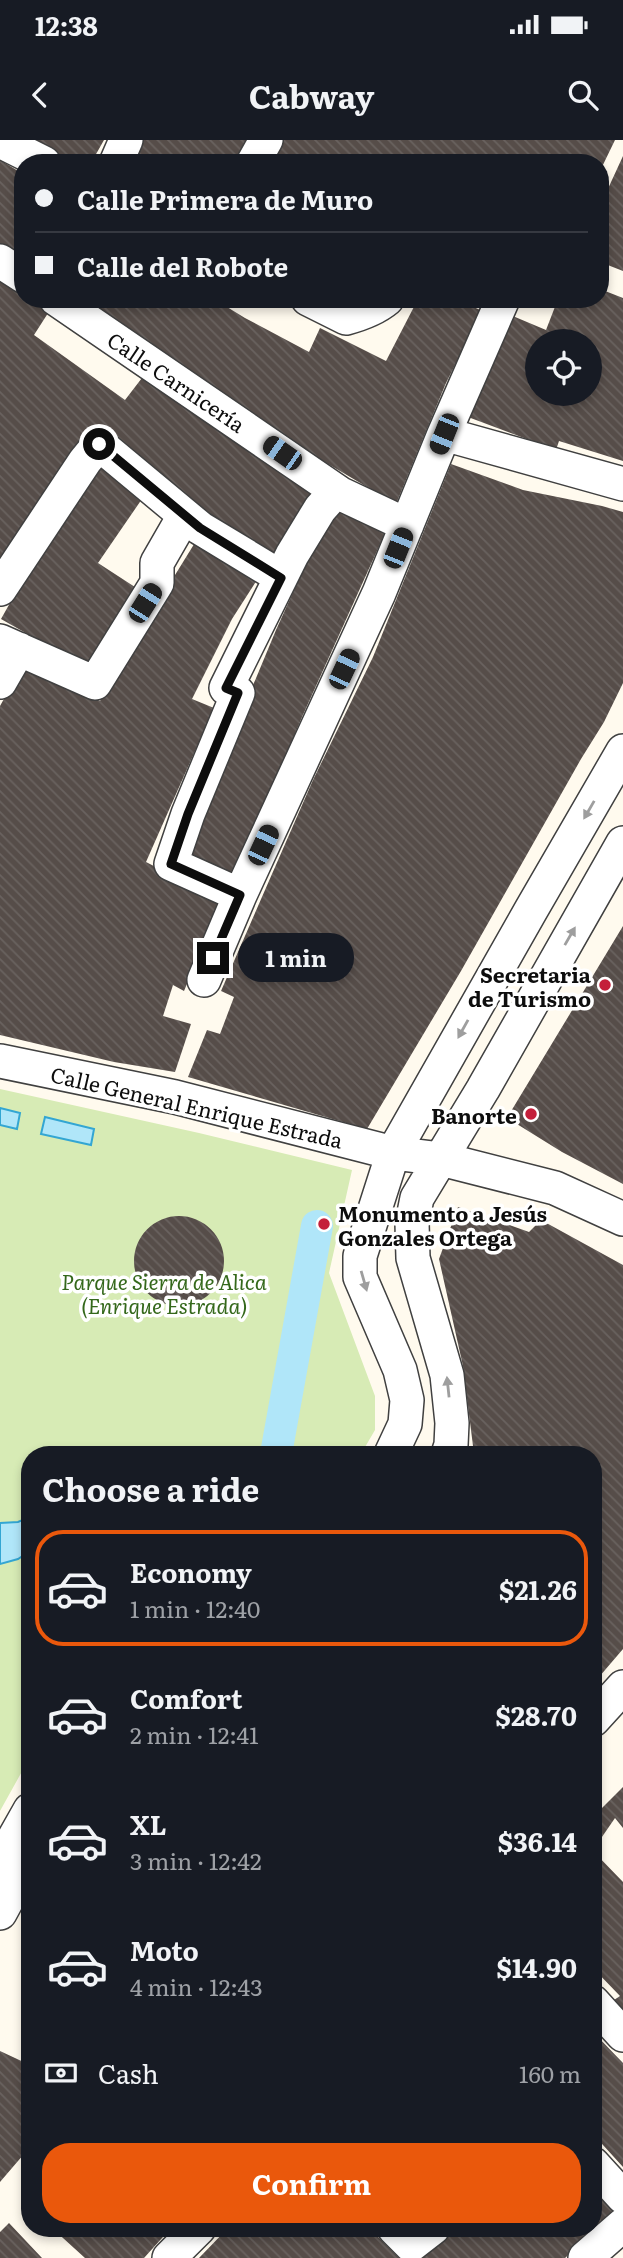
<!DOCTYPE html>
<meta charset="utf-8">
<style>
body{margin:0;font-family:Literata,serif;background:#242831;color:#f1f3f6;height:100vh;display:flex;flex-direction:column;font-size:26px;white-space:nowrap}
*{box-sizing:border-box;margin:0}
p{font-size:23px;color:#9ea1a6}
.icon{flex:none;width:38px;height:38px;fill:none;stroke:currentColor;stroke-width:2;stroke-linecap:round;stroke-linejoin:round}
.map{position:relative;flex:1;overflow:hidden}
.drawer{position:absolute;left:21px;top:1306px;width:581px;height:791px;display:flex;flex-direction:column;background:#171b24;border-radius:28px;box-shadow:0 4px 10px #0003}
.drawer>*{flex:none}
.top-card{position:absolute;left:14px;top:14px;width:595px;height:154px;border-radius:28px;box-shadow:0 4px 10px #0003;display:grid;align-content:center;height:154px;padding:0 21px;background:#171b24}
.tools{position:absolute;left:525px;top:189px;display:grid;gap:14px}
.tools a{display:grid;place-items:center;width:77px;height:77px;border-radius:50%;background:#171b24;box-shadow:0 4px 10px #0003;font-size:35px}
.end{position:absolute;width:32px;height:32px;margin:-16px;border:9px solid #0d0d0d;background:#fff;box-shadow:0 0 0 4px #fff}
.from{border-radius:50%}
.bubble{position:absolute;height:49px;border-radius:24px;background:#171b24;box-shadow:0 4px 10px #0003;font-size:23px;font-weight:700;line-height:49px;text-align:center}
.car{position:absolute;width:21px;height:42px;margin:-21px -10px;border-radius:9px;box-shadow:0 0 5px 2px #0007;background:linear-gradient(#222 24%,#8ab4d8 0 40%,#222 0 76%,#8ab4d8 0 86%,#222 0)}
.top-card b{display:flex;align-items:center;gap:24px;height:66px;font-size:26px}
.top-card b+b{border-top:2px solid #363941}
.top-card i{width:18px;height:18px;background:#f1f3f6}
ul{padding:0;list-style:none}
li{display:flex;align-items:center;gap:21px;height:116px;margin:0 14px 10px;padding:0 7px;border:4px solid transparent;border-radius:28px}
li div{flex:1}
li b{display:block;font-size:26px}
li em{font-style:normal;font-weight:700}
li.active{border-color:#ea580c}
li>.icon{width:63px;height:63px;stroke-width:1.5}
h2{padding:0 21px;font-size:32px;line-height:84px}
.pay{display:flex;align-items:center;gap:18px;height:77px;padding:0 21px;font-size:26px}
.pay p{margin-inline-start:auto}
.primary-button{display:flex;gap:14px;margin-top:auto;padding:14px 21px}
.primary-button a{flex:1;height:80px;border-radius:28px;background:#ea580c;color:#fff;font-size:28px;font-weight:700;line-height:80px;text-align:center}
.status{display:flex;justify-content:space-between;align-items:center;height:49px;padding:0 35px;background:#171b24;direction:ltr}
.status svg{height:19px;fill:currentColor}
header{display:flex;justify-content:space-between;align-items:center;height:91px;padding:0 21px;background:#171b24;font-size:32px;font-weight:700}
.map>svg:first-child{display:block}
.park{fill:#d7ebb5}
.water{fill:#b0e6f9;stroke:#33a6d3;stroke-width:2}
.lines{fill:none;stroke-linecap:round;stroke-linejoin:round}
.canal{stroke:#b0e6f9;stroke-width:32}
.building{fill:url(#building-back-hatch);fill-rule:evenodd}
.minor-casing{stroke:#404040;stroke-width:36}
.minor{stroke:#fff;stroke-width:33}
.oneway{fill:#9e9e9e}
.route{stroke:#0d0d0d;stroke-width:9}
.poi-dot{fill:#c41f3a;stroke:#fff;stroke-width:2.5}
.labels{text-anchor:middle;dominant-baseline:central;stroke-width:7;stroke-linejoin:round;paint-order:stroke}
.street-label{font-size:21px;fill:#0d0d0d;stroke:#fff}
.poi-label{font-size:21px;font-weight:bold;fill:#0d0d0d;stroke:#fff;text-anchor:end}
.park-label{font-size:21px;font-style:italic;fill:#34681b;stroke:#fff}
</style>
<div class="status"><b>12:38</b><svg viewBox="0 0 49 12"><path d="M0 12V9h3v3zM5 12V6h3v6zM10 12V3h3v9zM15 12V0h3v12zM26 1h20v11H26zM47 4h2v5h-2z"/></svg></div>
<header><svg class="icon" aria-label="back" viewBox="0 0 24 24"><path d="M15 5l-7 7 7 7"/></svg>Cabway<svg class="icon" aria-label="search" viewBox="0 0 24 24"><circle cx="10" cy="10" r="6"/><path d="M15 15l6 6"/></svg></header>
<div class="map">
<svg width="623" height="2118" viewBox="0 0 623 2118">
<defs>
<pattern id="building-back-hatch" width="6" height="6" patternUnits="userSpaceOnUse" patternTransform="scale(1.75)"><rect width="6" height="6" fill="#564d49"/><path d="M-1 5l2 2M0 0l6 6M5-1l2 2" fill="none" stroke="#69625f"/></pattern>
</defs>
<rect width="100%" height="100%" fill="#fffaee"/>
<path class="park" d="M 0,949 L 199,993 L 352,1030 L 329,1133 L 375,1256 L 375,1290 L 361,1314 L 30,1314 L 30,1617 L 0,1671 Z"/>
<path class="water" d="M 0,968 L 20,973 L 17,989 L 0,985 Z
M 45,977 L 94,989 L 91,1005 L 41,994 Z
M 30,1377 L 30,1411 L 18,1419 L 0,1424 L 0,1383 L 18,1382 Z"/>
<g class="lines">
<path class="canal" d="M 276,1314 L 317,1086"/>
</g>
<path class="building" d="M 24,0 L 104,0 L 91,23 L 66,23 Z
M 140,0 L 249,0 L 236,23 L 128,23 Z
M 283,0 L 615,0 L 600,31 L 600,23 L 270,23 Z
M 623,16 L 623,131 L 600,122 L 600,66 Z
M 0,20 L 23,34 L 23,125 L 0,109 Z
M 0,137 L 23,152 L 23,159 L 34,159 L 50,170 L 34,195 L 125,260 L 145,234 L 260,314 L 316,358 L 272,418 L 94,291 L 0,422 Z
M 600,149 L 623,158 L 623,321 L 559,301 L 556,310 L 468,277 L 508,174 L 546,190 L 558,159 L 600,159 ZM 537,201 L 590,201 L 590,254 L 537,254 Z
M 71,159 L 214,159 L 245,178 L 309,212 L 320,188 L 386,221 L 418,159 L 457,159 L 482,171 L 446,243 L 396,364 L 267,288 Z
M 451,324 L 523,350 L 602,366 L 623,372 L 623,543 L 604,582 L 581,619 L 461,831 L 367,989 L 188,937 L 207,890 L 220,894 L 234,857 L 221,851 L 313,640 L 373,517 Z
M 98,325 L 144,356 L 98,423 L 138,449 L 91,530 L 1,479 L 33,422 Z
M 332,366 L 386,391 L 302,577 L 235,737 L 182,716 L 276,490 Z
M 196,401 L 257,440 L 232,479 L 192,559 L 214,568 L 146,722 L 183,741 L 223,758 L 184,851 L 173,845 L 163,876 L 191,884 L 175,932 L 114,922 L 0,895 L 0,566 L 24,523 L 100,561 L 124,524 L 146,482 Z
M 623,786 L 623,1044 L 562,1012 L 507,978 Z
M 458,1067 L 529,1092 L 541,1080 L 623,1125 L 623,1509 L 593,1544 L 593,1314 L 474,1314 L 463,1226 L 439,1119 Z
M134 1121a45 45 0 1 1 90 0a45 45 0 1 1-90 0Z
M 623,1647 L 623,1688 L 615,1678 L 593,1710 L 593,1677 Z
M 593,1711 L 623,1742 L 623,1875 L 611,1862 L 620,1856 L 593,1828 Z
M 593,1892 L 623,1923 L 623,2027 L 593,1994 Z
M 0,1911 L 30,1925 L 30,2007 L 0,2042 Z
M 593,2048 L 617,2070 L 565,2118 L 416,2118 L 453,2088 L 593,2088 Z
M 9,2083 L 42,2118 L 0,2118 L 0,2092 Z
M 52,2088 L 171,2088 L 144,2118 L 85,2118 Z
M 228,2088 L 369,2088 L 399,2118 L 199,2118 Z"/>
<g class="lines">
<g class="minor-casing">
<path id="minor" d="M 0,1 L 44,23
M 116,23 L 126,0
M 253,23 L 266,0
M 0,121 L 23,136
M 56,159 L 341,354 L 407,385
M 308,159 L 346,178 C 361,174 375,169 387,159
M 444,294 L 623,344
M 0,449 L 85,321 L 99,304 L 200,388 L 281,437
M 0,501 L 95,543 L 157,443 L 157,423 L 184,376
M 0,542 L 19,509
M 240,755 L 171,724 L 188,674 L 238,553 L 226,548 L 292,415 L 320,369 L 336,351
M 204,840 L 240,755 L 379,453 L 444,294 L 503,159
M 0,921 L 175,957 L 393,1013 L 441,1019 L 555,1048 L 623,1079
M 391,1314 L 405,1284 L 407,1260 L 400,1230 L 360,1137 L 360,1116 L 393,1013 L 531,770 L 623,611
M 448,1314 L 451,1305 L 452,1283 L 447,1235 L 413,1118 L 412,1083 L 417,1058 L 483,949 L 623,703
M 593,1580 L 623,1547
M 0,1723 L 30,1670
M 0,1773 L 30,1718
M 593,1862 L 623,1895
M 593,2024 L 623,2057
M 394,2088 L 411,2105 L 433,2088
M 169,2118 L 199,2088
M 585,2118 L 623,2085"/>
</g>
<use href="#minor" class="minor"/>
</g>
<defs><path id="oneway-solid" d="M-6-.8H1V-3.2L6.5 0L1 3.2V.8H-6Z" transform="scale(1.75)"/></defs>
<g class="oneway">
<use href="#oneway-solid" transform="translate(589 670) rotate(120)"/>
<use href="#oneway-solid" transform="translate(570 796) rotate(-60)"/>
<use href="#oneway-solid" transform="translate(463 889) rotate(119)"/>
<use href="#oneway-solid" transform="translate(364 1141) rotate(74)"/>
<use href="#oneway-solid" transform="translate(448 1247) rotate(-96)"/>
</g>
<g class="lines">
<path class="route" d="M 99,304 L 200,388 L 281,438 L 226,548 L 238,553 L 188,674 L 171,724 L 240,755 L 213,818"/>
</g>
<g class="poi-dot">
<circle cx="605" cy="845" r="7"/>
<circle cx="531" cy="974" r="7"/>
<circle cx="324" cy="1084" r="7"/>
</g>
<g class="labels">
<g class="street-label">
<text transform="translate(177 241) rotate(34)">Calle Carnicería</text>
<text transform="translate(197 966) rotate(13)">Calle General Enrique Estrada</text>
</g>
<g class="poi-label">
<text x="591" y="833">Secretaria<tspan x="591" dy="24">de Turismo</tspan></text>
<text x="517" y="974">Banorte</text>
<text x="338" y="1072" text-anchor="start">Monumento a Jesús<tspan x="338" dy="24">Gonzales Ortega</tspan></text>
</g>
<g class="park-label">
<text x="164" y="1140">Parque Sierra de Alica<tspan x="164" dy="24">(Enrique Estrada)</tspan></text>
</g>
</g>
</svg>
<div class="tools">
<a><svg class="icon" aria-label="locate" viewBox="0 0 24 24"><circle cx="12" cy="12" r="6"/><path d="M12 2v4M12 18v4M2 12h4M18 12h4"/></svg></a>
</div>
<i class="end from" style="left:99px;top:304px"></i>
<i class="end" style="left:213px;top:818px"></i>
<div class="bubble" style="left:238px;top:793px;width:116px">1 min</div>
<i class="car" style="left:444px;top:294px;rotate:202deg"></i>
<i class="car" style="left:282px;top:313px;rotate:305deg"></i>
<i class="car" style="left:398px;top:408px;rotate:22deg"></i>
<i class="car" style="left:145px;top:463px;rotate:32deg"></i>
<i class="car" style="left:344px;top:529px;rotate:25deg"></i>
<i class="car" style="left:263px;top:705px;rotate:25deg"></i>
<div class="top-card">
<b><i class="from"></i>Calle Primera de Muro</b>
<b><i></i>Calle del Robote</b>
</div>
<section class="drawer">
<h2>Choose a ride</h2>
<ul>
<li class="active"><svg class="icon" aria-label="car" viewBox="0 0 24 24"><path d="M5 17H2v-5l4-1 3-4h7l3 4 3 1v5h-3M9 17h6M6 11h13"/><circle cx="7" cy="17" r="2"/><circle cx="17" cy="17" r="2"/></svg><div><b>Economy</b><p>1 min · 12:40</p></div><em>$21.26</em></li>
<li><svg class="icon" aria-label="car" viewBox="0 0 24 24"><path d="M5 17H2v-5l4-1 3-4h7l3 4 3 1v5h-3M9 17h6M6 11h13"/><circle cx="7" cy="17" r="2"/><circle cx="17" cy="17" r="2"/></svg><div><b>Comfort</b><p>2 min · 12:41</p></div><em>$28.70</em></li>
<li><svg class="icon" aria-label="car" viewBox="0 0 24 24"><path d="M5 17H2v-5l4-1 3-4h7l3 4 3 1v5h-3M9 17h6M6 11h13"/><circle cx="7" cy="17" r="2"/><circle cx="17" cy="17" r="2"/></svg><div><b>XL</b><p>3 min · 12:42</p></div><em>$36.14</em></li>
<li><svg class="icon" aria-label="car" viewBox="0 0 24 24"><path d="M5 17H2v-5l4-1 3-4h7l3 4 3 1v5h-3M9 17h6M6 11h13"/><circle cx="7" cy="17" r="2"/><circle cx="17" cy="17" r="2"/></svg><div><b>Moto</b><p>4 min · 12:43</p></div><em>$14.90</em></li>
</ul>
<div class="pay"><svg class="icon" aria-label="cash" viewBox="0 0 24 24"><path d="M3 7h18v10H3z"/><circle cx="12" cy="12" r="2"/></svg>Cash<p>160 m</p></div>
<div class="primary-button"><a>Confirm</a></div>
</section>
</div>
